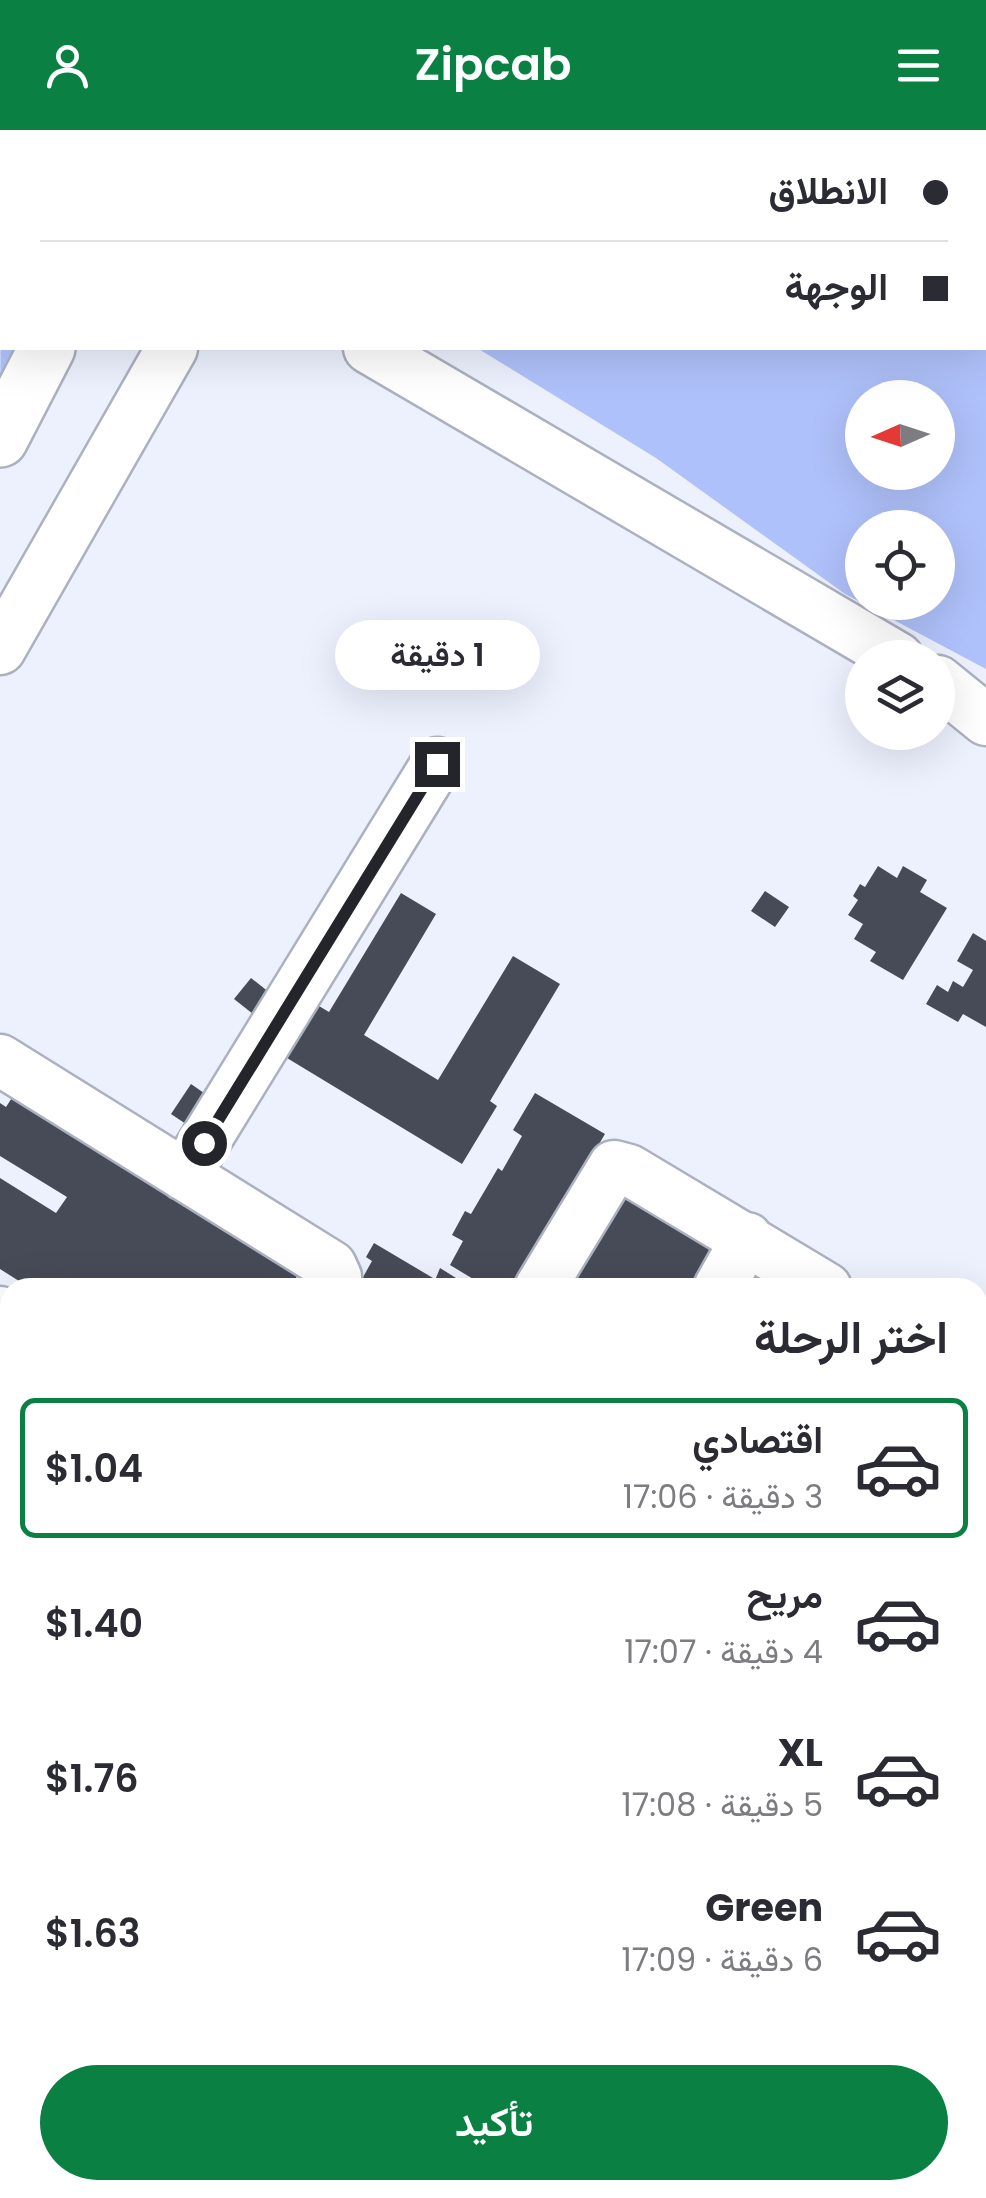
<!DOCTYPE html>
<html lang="ar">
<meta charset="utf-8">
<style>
body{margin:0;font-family:Poppins,Vazirmatn,sans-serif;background:#f2f2f3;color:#2b2b33;direction:rtl;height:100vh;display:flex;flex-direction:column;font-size:38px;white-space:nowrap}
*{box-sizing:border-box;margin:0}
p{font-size:32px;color:#7c7c81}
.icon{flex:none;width:55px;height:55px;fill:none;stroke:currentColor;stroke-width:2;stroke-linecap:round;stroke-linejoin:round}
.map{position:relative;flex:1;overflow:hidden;direction:ltr}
.side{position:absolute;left:0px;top:1148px;width:988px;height:922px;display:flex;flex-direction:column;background:#fff;border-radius:30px 30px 0 0;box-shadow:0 10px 40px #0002;direction:rtl}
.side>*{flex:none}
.banner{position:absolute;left:0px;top:0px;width:988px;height:220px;box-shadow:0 10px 40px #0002;direction:rtl;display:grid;align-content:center;height:220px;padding:0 40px;background:#fff}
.needle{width:65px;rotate:267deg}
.tools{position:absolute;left:845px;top:250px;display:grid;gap:20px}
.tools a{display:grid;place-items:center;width:110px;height:110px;border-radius:50%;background:#fff;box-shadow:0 10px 40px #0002;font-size:50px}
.end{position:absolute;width:45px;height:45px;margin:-22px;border:12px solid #23252a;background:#fff;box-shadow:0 0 0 5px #fff}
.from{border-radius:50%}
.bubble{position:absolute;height:70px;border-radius:35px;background:#fff;box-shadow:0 10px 40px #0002;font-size:32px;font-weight:600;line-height:70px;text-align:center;direction:rtl}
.banner b{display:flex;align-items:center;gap:35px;height:95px;font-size:38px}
.banner b+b{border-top:2px solid #e1e1e2}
.banner i{width:25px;height:25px;background:#2b2b33}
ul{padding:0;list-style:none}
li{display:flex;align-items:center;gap:30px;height:140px;margin:0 20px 15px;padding:0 20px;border:5px solid transparent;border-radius:15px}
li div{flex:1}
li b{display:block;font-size:38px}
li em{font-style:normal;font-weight:600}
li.on{border-color:#0b8043}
li>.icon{width:90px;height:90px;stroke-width:1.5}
h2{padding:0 40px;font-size:45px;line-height:120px}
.action{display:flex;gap:20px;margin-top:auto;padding:20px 40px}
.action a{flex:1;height:115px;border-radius:60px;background:#0b8043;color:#fff;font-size:40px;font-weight:600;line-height:115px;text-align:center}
header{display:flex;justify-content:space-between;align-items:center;height:130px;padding:0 40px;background:#0b8043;color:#fff;font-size:45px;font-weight:600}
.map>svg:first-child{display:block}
.green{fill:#afc1fa;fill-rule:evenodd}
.building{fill:#474b57}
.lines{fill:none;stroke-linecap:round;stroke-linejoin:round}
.minor-casing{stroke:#acb1c0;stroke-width:55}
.highway-casing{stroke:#acb1c0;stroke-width:60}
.minor{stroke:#fff;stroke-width:50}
.highway{stroke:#fff;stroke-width:55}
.route{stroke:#23252a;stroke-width:12}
</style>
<header><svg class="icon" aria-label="menu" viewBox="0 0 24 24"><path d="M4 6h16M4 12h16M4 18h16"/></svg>Zipcab<svg class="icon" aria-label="person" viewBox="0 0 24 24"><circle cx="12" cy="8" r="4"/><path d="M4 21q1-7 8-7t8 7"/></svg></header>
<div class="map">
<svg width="986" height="2068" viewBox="0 0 986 2068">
<rect width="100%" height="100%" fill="#edf1fe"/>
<path class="green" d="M 204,0 L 986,0 L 986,539 L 845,464 L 656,328 L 477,218 L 985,218 L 985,2 L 203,2 ZM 862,268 L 938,268 L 938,342 L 862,342 ZM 862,398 L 938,398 L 938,472 L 862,472 Z
M 2,57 L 2,218 L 30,218 L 0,276 Z"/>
<path class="building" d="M 878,736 L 897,748 L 903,736 L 927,750 L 920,762 L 947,778 L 903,850 L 870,831 L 876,822 L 854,809 L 863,794 L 848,785 L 858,770 L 853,766 L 860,754 L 865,757 Z
M 765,761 L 789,777 L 775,797 L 751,781 Z
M 401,763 L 436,784 L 364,905 L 438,950 L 513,826 L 560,854 L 490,971 L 497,976 L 462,1034 L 282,925 L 314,873 L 329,882 Z
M 973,803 L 986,811 L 986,897 L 963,884 L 958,892 L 926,874 L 937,855 L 948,862 L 953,851 L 963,857 L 973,840 L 957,831 Z
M 251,848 L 270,863 L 253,884 L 234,869 Z
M 191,954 L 217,972 L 198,1002 L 171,984 Z
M 17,960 L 302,1138 L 290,1158 L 30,1158 L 0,1139 L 0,1048 L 56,1083 L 67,1067 L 0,1026 L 0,973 L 6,977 Z
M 535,963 L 605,1004 L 562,1076 L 525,1158 L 488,1158 L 450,1135 L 463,1111 L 452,1105 L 465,1081 L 471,1084 L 498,1038 L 502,1041 L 522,1006 L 513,1000 Z
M 621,1054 L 733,1120 L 711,1158 L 560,1158 Z
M 374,1113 L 433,1148 L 428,1158 L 357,1158 L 372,1131 L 366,1127 Z
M 440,1138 L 472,1158 L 432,1158 Z
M 978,1263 L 986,1268 L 986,1306 L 978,1320 Z
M 0,1331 L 7,1336 L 10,1332 L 10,1475 L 4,1471 L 0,1477 Z
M 0,1491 L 10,1497 L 10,1558 L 0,1552 Z
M 986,1558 L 986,1657 L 978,1661 L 978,1562 Z
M 10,1788 L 10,1821 L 2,1833 L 0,1803 Z
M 0,2020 L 10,2025 L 10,2060 L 133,2060 L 117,2068 L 0,2068 Z
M 153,2060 L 234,2060 L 229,2068 L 148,2068 Z
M 256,2060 L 277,2060 L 290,2068 L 252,2068 Z
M 281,2060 L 326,2060 L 322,2068 L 295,2068 Z
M 421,2060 L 482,2060 L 478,2068 L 435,2068 Z"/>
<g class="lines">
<g class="minor-casing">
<path id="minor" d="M 369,218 L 898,528
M 0,519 L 172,218
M 938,551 L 986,590
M 0,930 L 331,1136 L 336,1147 L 332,1158
M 184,1045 L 437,633
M 540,1158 L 614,1036 L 629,1040 L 826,1158
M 719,1158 L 747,1108
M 0,1182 L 10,1189
M 978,1248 L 986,1253
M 0,1252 L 10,1235
M 978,1354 L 986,1340
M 0,1590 L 10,1596
M 0,1645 L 10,1651
M 978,1784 L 986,1779
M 0,1875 L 10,1881
M 0,1995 L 10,1978
M 360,2060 L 370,2068
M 139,2068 L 143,2060
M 558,2068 L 563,2060
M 675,2068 L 678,2060"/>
</g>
<g class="highway-casing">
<path id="highway" d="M 155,2 L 157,0
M 0,24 L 2,19
M 0,309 L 47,218"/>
</g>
<use href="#minor" class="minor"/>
<use href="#highway" class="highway"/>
</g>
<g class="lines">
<path class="route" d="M 204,1013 L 437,634"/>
</g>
</svg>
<div class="tools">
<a><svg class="needle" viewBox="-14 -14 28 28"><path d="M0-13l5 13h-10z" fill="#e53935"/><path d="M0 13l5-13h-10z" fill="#7c7c81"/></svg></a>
<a><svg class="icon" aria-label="locate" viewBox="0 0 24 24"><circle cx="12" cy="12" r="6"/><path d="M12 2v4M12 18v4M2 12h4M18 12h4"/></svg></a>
<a><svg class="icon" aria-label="layers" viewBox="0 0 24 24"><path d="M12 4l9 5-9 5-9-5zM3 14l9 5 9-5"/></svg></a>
</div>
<i class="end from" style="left:204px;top:1013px"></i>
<i class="end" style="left:437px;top:634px"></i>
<div class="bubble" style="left:335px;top:490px;width:205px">1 دقيقة</div>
<div class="banner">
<b><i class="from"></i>الانطلاق</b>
<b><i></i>الوجهة</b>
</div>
<section class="side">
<h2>اختر الرحلة</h2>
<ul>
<li class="on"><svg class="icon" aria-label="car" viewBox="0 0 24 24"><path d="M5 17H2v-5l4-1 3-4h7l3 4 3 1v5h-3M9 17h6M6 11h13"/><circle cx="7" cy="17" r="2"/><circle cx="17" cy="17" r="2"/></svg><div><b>اقتصادي</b><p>3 دقيقة · 17:06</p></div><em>$1.04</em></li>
<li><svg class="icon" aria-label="car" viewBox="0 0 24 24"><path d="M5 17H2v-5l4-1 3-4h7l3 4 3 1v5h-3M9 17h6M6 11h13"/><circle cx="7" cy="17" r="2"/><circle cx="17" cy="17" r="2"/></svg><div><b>مريح</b><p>4 دقيقة · 17:07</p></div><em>$1.40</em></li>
<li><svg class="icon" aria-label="car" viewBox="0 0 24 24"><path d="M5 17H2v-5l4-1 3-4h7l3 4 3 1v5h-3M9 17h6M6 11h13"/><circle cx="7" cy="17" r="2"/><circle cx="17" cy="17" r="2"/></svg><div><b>XL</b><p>5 دقيقة · 17:08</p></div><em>$1.76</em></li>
<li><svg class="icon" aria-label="car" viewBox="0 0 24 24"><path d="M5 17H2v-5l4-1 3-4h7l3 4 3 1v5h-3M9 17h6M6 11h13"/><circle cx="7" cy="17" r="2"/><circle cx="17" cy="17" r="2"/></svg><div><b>Green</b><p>6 دقيقة · 17:09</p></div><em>$1.63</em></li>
</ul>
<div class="action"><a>تأكيد</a></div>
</section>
</div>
